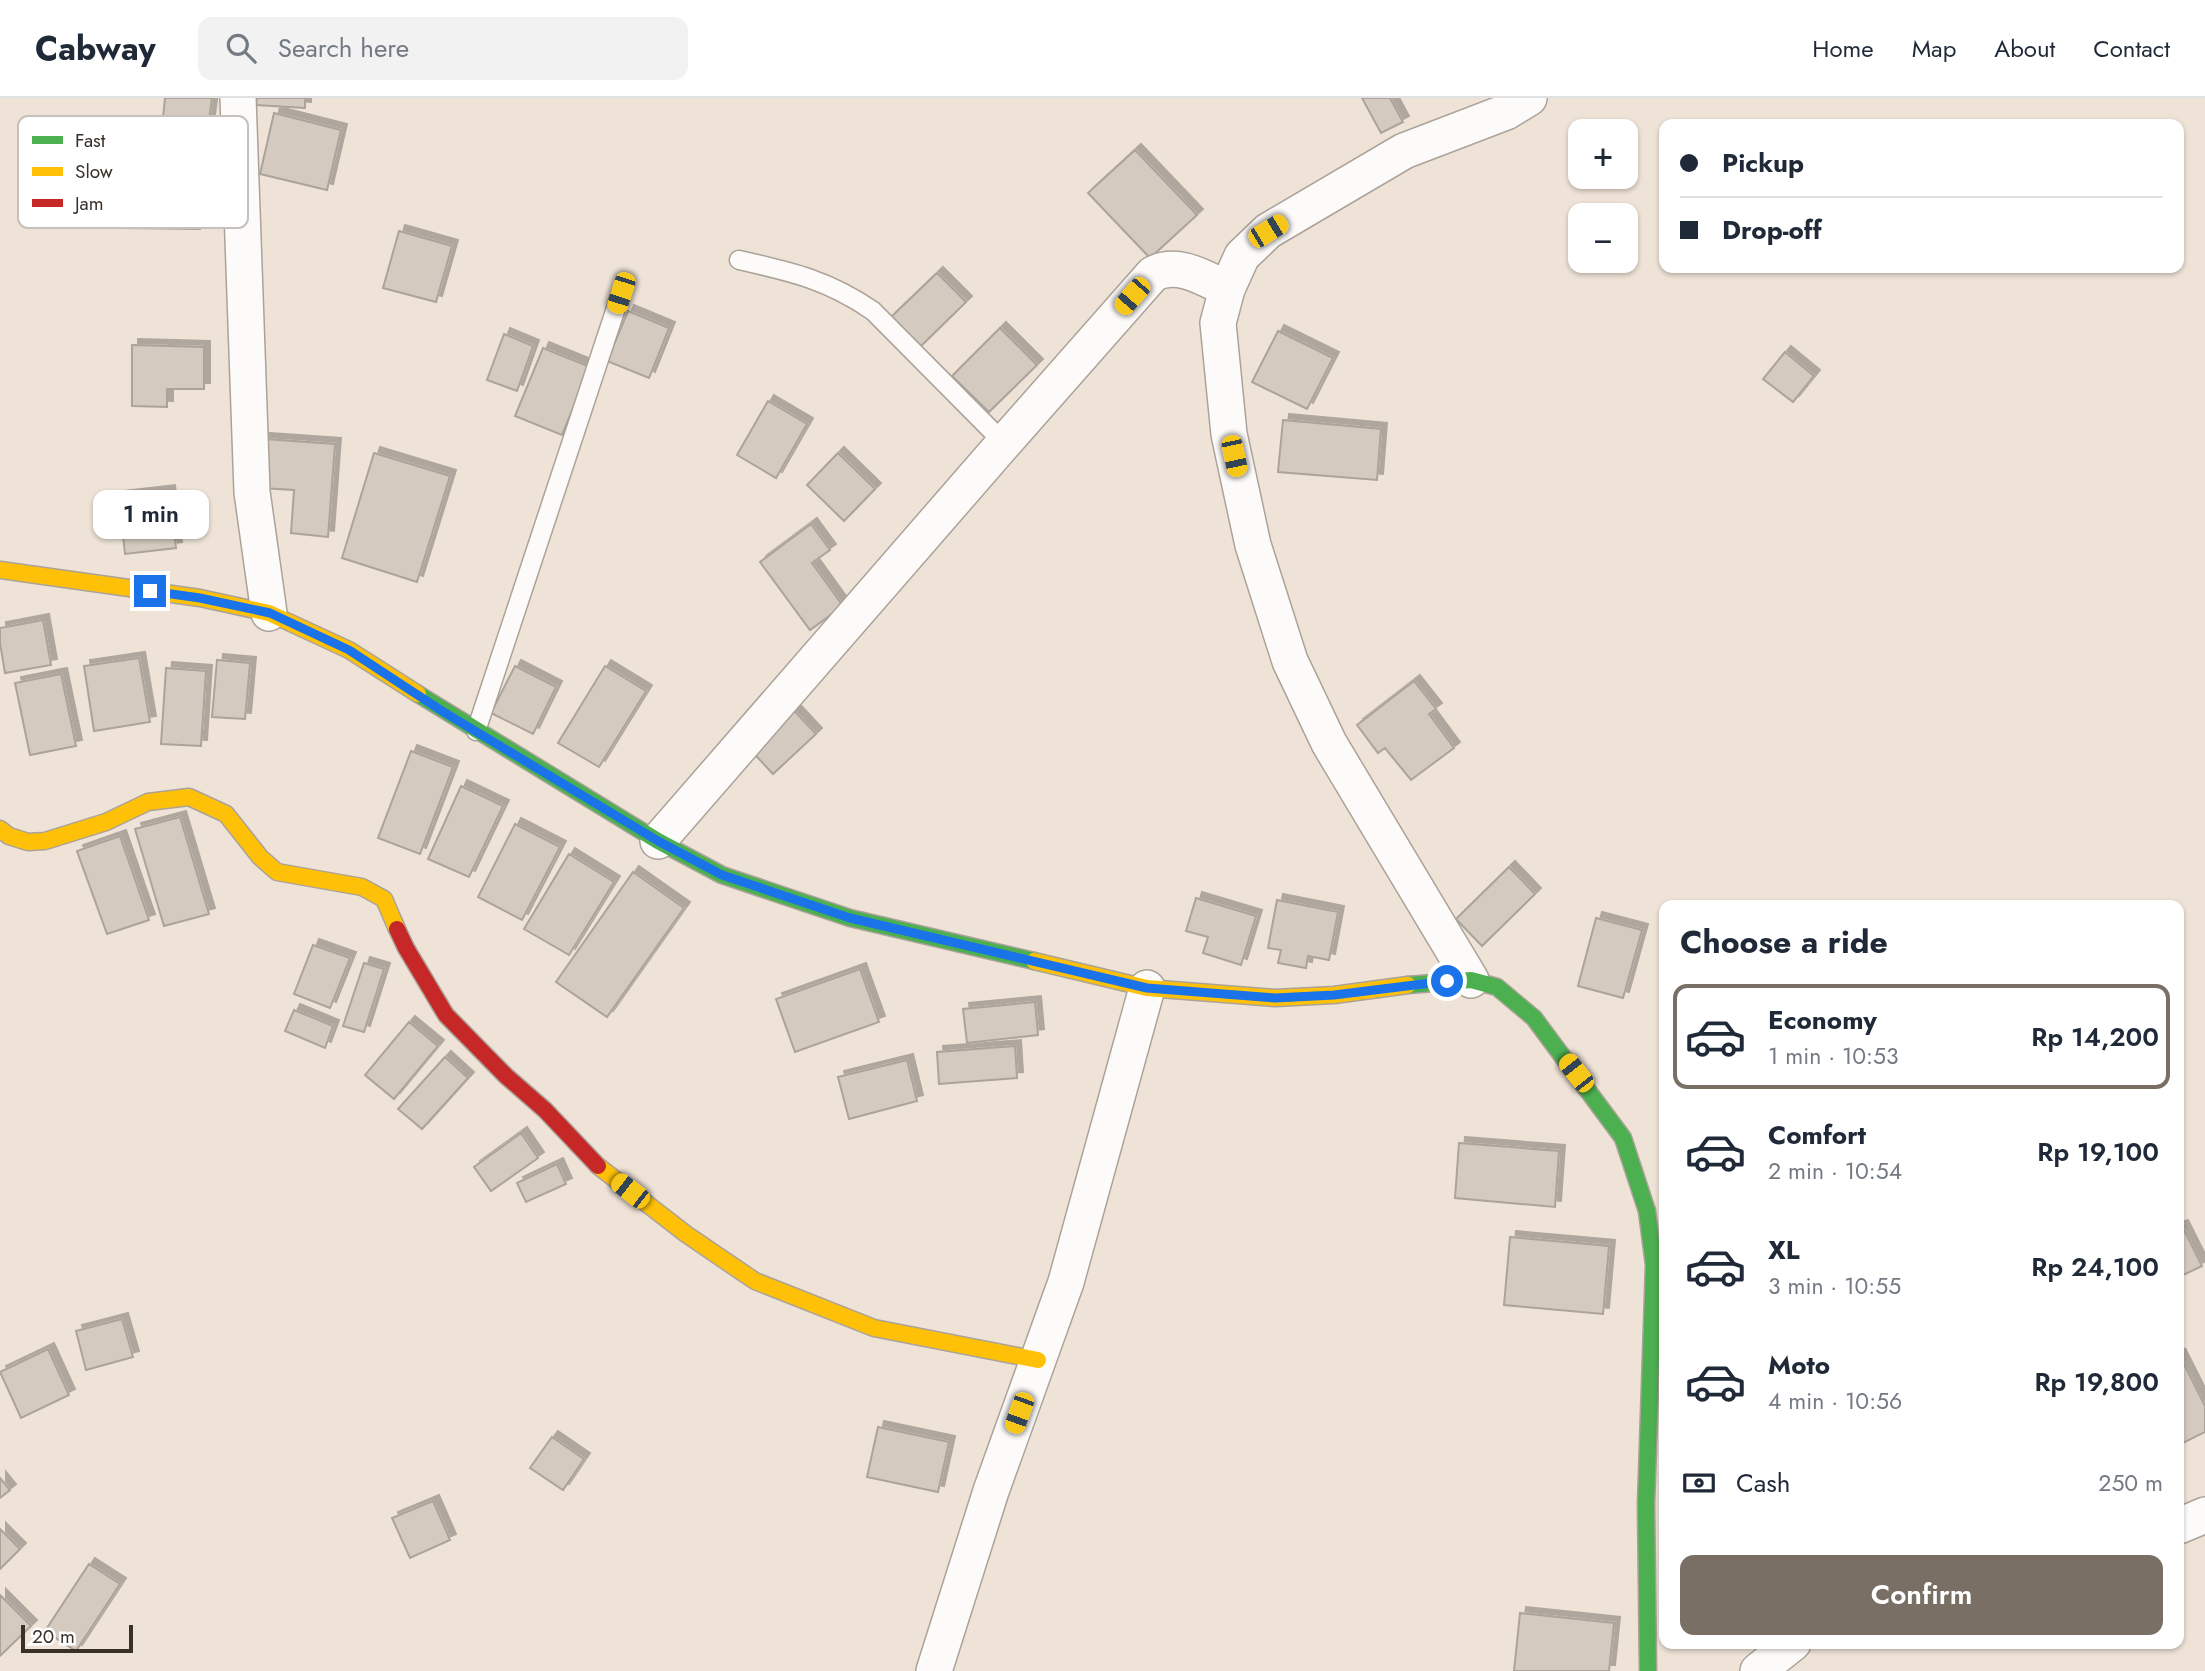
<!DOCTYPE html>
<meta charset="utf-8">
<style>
body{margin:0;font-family:Jost,sans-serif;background:#f2f2f3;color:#1f2937;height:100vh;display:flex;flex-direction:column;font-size:26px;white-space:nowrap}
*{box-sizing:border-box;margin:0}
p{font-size:23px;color:#747a83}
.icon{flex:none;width:38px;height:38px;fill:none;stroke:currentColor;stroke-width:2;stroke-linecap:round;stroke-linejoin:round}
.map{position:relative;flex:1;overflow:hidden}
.side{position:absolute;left:1659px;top:802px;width:525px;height:749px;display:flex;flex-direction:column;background:#fff;border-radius:14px;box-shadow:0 2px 5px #0004}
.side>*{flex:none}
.top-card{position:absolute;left:1659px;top:21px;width:525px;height:154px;border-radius:14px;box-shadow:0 2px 5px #0004;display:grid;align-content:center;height:154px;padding:0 21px;background:#fff}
.fabs{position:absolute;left:1568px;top:21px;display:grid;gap:14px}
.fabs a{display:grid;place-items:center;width:70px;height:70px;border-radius:14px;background:#fff;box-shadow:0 2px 5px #0004;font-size:35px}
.scale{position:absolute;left:21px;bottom:18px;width:112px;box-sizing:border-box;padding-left:7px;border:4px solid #393028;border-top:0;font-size:19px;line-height:24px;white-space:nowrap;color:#393028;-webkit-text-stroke:5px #fff;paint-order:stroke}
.end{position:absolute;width:32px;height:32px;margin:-16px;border:9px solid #1a73e8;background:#fff;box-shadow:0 0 0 4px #fff}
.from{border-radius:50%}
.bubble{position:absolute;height:49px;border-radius:14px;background:#fff;box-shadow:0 2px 5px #0004;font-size:23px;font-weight:600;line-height:49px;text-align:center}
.car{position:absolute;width:21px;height:42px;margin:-21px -10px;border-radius:9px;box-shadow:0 0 5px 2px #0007;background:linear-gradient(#f5c518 24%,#345 0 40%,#f5c518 0 76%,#345 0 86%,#f5c518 0)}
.top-card b{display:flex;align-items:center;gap:24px;height:66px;font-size:26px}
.top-card b+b{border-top:2px solid #e0e1e3}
.top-card i{width:18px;height:18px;background:#1f2937}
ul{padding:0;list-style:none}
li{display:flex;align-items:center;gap:21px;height:105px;margin:0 14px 10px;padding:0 7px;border:4px solid transparent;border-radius:14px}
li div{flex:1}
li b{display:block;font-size:26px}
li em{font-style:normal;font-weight:600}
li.active{border-color:#796f65}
li>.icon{width:63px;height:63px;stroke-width:1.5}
h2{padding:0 21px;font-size:32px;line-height:84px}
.pay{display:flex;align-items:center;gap:18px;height:77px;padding:0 21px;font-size:26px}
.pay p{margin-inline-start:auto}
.button{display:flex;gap:14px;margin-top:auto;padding:14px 21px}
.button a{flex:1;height:80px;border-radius:14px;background:#796f65;color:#fff;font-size:28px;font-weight:600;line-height:80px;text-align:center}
header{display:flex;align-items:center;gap:42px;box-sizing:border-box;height:98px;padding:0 35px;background:#fff;border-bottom:2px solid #e0e1e3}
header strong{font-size:33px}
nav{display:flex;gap:38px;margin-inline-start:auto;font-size:24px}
.search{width:490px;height:63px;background:#f2f2f3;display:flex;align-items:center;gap:18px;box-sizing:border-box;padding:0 24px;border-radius:14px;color:#747a83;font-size:26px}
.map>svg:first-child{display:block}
.building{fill:#d4cac0;stroke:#aca39a;stroke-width:2;filter:url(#shadow)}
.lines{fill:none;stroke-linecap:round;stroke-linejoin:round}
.lane-casing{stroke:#aba299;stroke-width:21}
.street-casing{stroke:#aba299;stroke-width:38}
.fast-casing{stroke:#aba299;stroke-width:19}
.slow-casing{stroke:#aba299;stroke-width:19}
.jam-casing{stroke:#aba299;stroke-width:19}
.lane{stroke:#fdfbf9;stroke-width:18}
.street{stroke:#fdfbf9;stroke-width:35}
.fast{stroke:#4caf50;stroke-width:16}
.slow{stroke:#ffc107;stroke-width:16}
.jam{stroke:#c62828;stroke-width:16}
.route{stroke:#1a73e8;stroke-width:9}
.key{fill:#fff;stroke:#c4c1be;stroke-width:2}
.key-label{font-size:19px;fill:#393028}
</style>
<header>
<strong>Cabway</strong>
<div class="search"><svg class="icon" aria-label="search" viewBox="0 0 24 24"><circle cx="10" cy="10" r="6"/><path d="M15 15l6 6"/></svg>Search here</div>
<nav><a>Home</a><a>Map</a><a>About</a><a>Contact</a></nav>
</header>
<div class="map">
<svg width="2205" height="1573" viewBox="0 0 2205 1573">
<defs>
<filter id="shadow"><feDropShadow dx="6" dy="-6" stdDeviation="0" flood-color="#0004"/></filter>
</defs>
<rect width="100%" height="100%" fill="#efe3d7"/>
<path class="building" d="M 165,0 L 212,0 L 206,45 L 161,40 Z
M 257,0 L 305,0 L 305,10 L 256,7 Z
M 1362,0 L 1390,0 L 1403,24 L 1381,35 Z
M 274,15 L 341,32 L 327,92 L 260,76 Z
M 1135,52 L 1197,117 L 1150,160 L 1088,95 Z
M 120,70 L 201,71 L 200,131 L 120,130 Z
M 399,133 L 452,148 L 436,204 L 383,190 Z
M 937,175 L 966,204 L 919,250 L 890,220 Z
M 628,213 L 669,230 L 649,280 L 607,263 Z
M 1000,230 L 1037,267 L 989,314 L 952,278 Z
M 1278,233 L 1333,260 L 1307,311 L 1252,284 Z
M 504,236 L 533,248 L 517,293 L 487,282 Z
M 132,247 L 204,249 L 204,291 L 167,291 L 167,309 L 132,308 Z
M 543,250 L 590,269 L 562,337 L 515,318 Z
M 1785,254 L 1814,278 L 1793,304 L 1763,281 Z
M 768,303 L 807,326 L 776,380 L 737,357 Z
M 1283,322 L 1381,331 L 1377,382 L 1278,374 Z
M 264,341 L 335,346 L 328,439 L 291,435 L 294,392 L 261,390 Z
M 374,355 L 450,378 L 417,484 L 342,460 Z
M 838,355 L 875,391 L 844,423 L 807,387 Z
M 169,393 L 176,450 L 125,456 L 119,399 Z
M 811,426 L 830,452 L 812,465 L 843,508 L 810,532 L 760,464 Z
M 43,522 L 51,567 L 5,575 L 0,545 L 0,530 Z
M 139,560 L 150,624 L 94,633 L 84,568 Z
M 217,562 L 250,565 L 245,621 L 212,619 Z
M 515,568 L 556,589 L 533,636 L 491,615 Z
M 605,568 L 646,593 L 599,669 L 558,645 Z
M 166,570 L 206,573 L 201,648 L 161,646 Z
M 61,576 L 76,648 L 30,657 L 15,585 Z
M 1414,583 L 1436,611 L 1429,616 L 1454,650 L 1411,682 L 1385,650 L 1378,655 L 1357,627 Z
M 788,606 L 816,636 L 773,676 L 744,645 Z
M 411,653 L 453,669 L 420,756 L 378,740 Z
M 461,688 L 503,708 L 469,779 L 428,761 Z
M 180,719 L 209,816 L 164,828 L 135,731 Z
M 515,726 L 560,749 L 522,822 L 478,799 Z
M 120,738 L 149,822 L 107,836 L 77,753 Z
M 569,756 L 614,784 L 569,857 L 524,831 Z
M 1509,769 L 1535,796 L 1482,848 L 1456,821 Z
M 633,774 L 684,810 L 607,919 L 556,884 Z
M 1196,800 L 1256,818 L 1241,867 L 1203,855 L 1208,839 L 1186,833 Z
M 1277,802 L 1338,814 L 1329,862 L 1308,858 L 1306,870 L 1278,865 L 1281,852 L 1268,850 Z
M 1596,820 L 1642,832 L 1623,900 L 1578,888 Z
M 313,847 L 350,860 L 330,910 L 294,896 Z
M 364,865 L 384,871 L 364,934 L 343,928 Z
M 860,871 L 879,924 L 795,954 L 776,901 Z
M 1035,904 L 1038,937 L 967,945 L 963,911 Z
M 294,912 L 333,928 L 325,950 L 285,933 Z
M 409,924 L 438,948 L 394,1001 L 365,977 Z
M 1015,948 L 1017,980 L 939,986 L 937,954 Z
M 445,959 L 468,980 L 422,1031 L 398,1011 Z
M 907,962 L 917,1003 L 849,1021 L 838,979 Z
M 521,1035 L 538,1060 L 491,1093 L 474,1069 Z
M 1459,1045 L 1559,1053 L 1555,1109 L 1455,1100 Z
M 557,1066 L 566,1086 L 526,1104 L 517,1085 Z
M 2182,1128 L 2202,1168 L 2179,1179 L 2179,1129 Z
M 1510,1139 L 1609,1148 L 1603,1216 L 1504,1207 Z
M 122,1221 L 133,1259 L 86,1272 L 76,1233 Z
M 48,1251 L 69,1297 L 21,1320 L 0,1274 Z
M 2179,1256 L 2205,1308 L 2205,1334 L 2179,1347 Z
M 878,1329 L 949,1344 L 938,1394 L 867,1379 Z
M 552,1339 L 584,1361 L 563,1392 L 530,1370 Z
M 0,1380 L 10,1392 L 0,1400 Z
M 433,1403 L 450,1442 L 410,1460 L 392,1420 Z
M 0,1431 L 20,1451 L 0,1471 Z
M 89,1466 L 120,1486 L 76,1553 L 45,1533 Z
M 0,1497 L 31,1528 L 0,1558 Z
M 1520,1515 L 1614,1525 L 1609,1573 L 1514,1573 Z"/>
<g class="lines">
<g class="lane-casing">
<path id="lane" d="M 739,162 C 792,174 828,182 873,213 L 1004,345
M 476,633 L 621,195"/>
</g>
<g class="street-casing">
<path id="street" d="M 238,0 L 252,394 L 269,515
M 658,743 L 1004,345 L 1153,176 C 1178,163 1204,180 1227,191
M 1471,882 L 1329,645 L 1290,563 L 1253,447 L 1229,336 L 1218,225 L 1227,191 L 1242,158 L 1268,133 L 1404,53 L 1506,14 L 1529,0
M 2179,1428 L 2205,1417
M 934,1573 L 991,1393 L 1066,1184 L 1147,890
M 1758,1573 L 1793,1545"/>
</g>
<g class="fast-casing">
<path id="fast" d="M 418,596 L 658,743 L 722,777 L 850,820 L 1034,863
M 1408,887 L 1471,882 L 1497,889 L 1534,920 L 1623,1040 L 1647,1113 L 1654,1167 L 1646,1406 L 1648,1573"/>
</g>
<g class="slow-casing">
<path id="slow" d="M 0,472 L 200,500 L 269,515 L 349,552 L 418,596
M 0,731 L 9,738 L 28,744 L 45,743 L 106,724 L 148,704 L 189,699 L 226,716 L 260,759 L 277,774 L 362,789 L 384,801 L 397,831
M 1034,863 L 1147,890 L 1275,900 L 1334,897 L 1408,887
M 598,1068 L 686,1136 L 755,1183 L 874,1230 L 1038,1262"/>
</g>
<g class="jam-casing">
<path id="jam" d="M 397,831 L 406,850 L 446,917 L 506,978 L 545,1012 L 598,1068"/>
</g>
<use href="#lane" class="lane"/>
<use href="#street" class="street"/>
<use href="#fast" class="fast"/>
<use href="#slow" class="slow"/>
<use href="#jam" class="jam"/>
</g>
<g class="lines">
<path class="route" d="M 150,493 L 200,500 L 270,515 L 349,552 L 442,613 L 658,743 L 722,777 L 850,820 L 1147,890 L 1275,900 L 1334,897 L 1447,883"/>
</g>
<rect x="18" y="18" width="230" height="112" rx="10" class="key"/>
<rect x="32" y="38" width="31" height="8" fill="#4caf50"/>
<rect x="32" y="69" width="31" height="9" fill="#ffc107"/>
<rect x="32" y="101" width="31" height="8" fill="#c62828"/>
<g class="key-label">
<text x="75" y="49">Fast</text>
<text x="75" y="80">Slow</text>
<text x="75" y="112">Jam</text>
</g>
</svg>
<div class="fabs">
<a>+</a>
<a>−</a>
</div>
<div class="scale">20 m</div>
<i class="end from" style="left:1447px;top:883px"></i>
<i class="end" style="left:150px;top:493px"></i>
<div class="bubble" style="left:93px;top:392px;width:116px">1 min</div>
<i class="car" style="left:1268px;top:133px;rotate:59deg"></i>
<i class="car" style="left:621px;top:195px;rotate:198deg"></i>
<i class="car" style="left:1132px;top:198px;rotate:221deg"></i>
<i class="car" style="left:1234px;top:358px;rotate:168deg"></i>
<i class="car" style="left:1576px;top:975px;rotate:322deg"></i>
<i class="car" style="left:630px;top:1093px;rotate:308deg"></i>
<i class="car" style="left:1019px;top:1315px;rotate:200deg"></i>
<div class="top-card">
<b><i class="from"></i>Pickup</b>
<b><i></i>Drop-off</b>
</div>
<section class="side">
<h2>Choose a ride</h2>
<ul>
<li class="active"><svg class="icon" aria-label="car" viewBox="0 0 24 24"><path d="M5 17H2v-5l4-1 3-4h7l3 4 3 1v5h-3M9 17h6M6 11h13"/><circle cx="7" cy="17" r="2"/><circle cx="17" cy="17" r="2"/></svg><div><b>Economy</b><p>1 min · 10:53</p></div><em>Rp 14,200</em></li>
<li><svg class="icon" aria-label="car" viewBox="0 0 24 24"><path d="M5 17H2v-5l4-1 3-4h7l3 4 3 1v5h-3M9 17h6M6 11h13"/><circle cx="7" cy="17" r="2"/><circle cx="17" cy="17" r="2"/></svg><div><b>Comfort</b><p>2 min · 10:54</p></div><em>Rp 19,100</em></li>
<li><svg class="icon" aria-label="car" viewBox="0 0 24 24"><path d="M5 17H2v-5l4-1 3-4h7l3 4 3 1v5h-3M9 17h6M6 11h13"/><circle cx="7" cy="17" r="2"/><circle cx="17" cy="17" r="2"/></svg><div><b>XL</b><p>3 min · 10:55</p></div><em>Rp 24,100</em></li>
<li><svg class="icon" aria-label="car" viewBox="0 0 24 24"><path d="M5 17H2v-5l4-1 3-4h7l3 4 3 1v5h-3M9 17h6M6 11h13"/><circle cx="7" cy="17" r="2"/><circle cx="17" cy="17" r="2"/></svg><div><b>Moto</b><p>4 min · 10:56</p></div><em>Rp 19,800</em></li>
</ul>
<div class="pay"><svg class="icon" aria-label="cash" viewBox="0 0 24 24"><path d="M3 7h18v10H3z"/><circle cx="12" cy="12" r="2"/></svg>Cash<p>250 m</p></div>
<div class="button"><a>Confirm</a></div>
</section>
</div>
